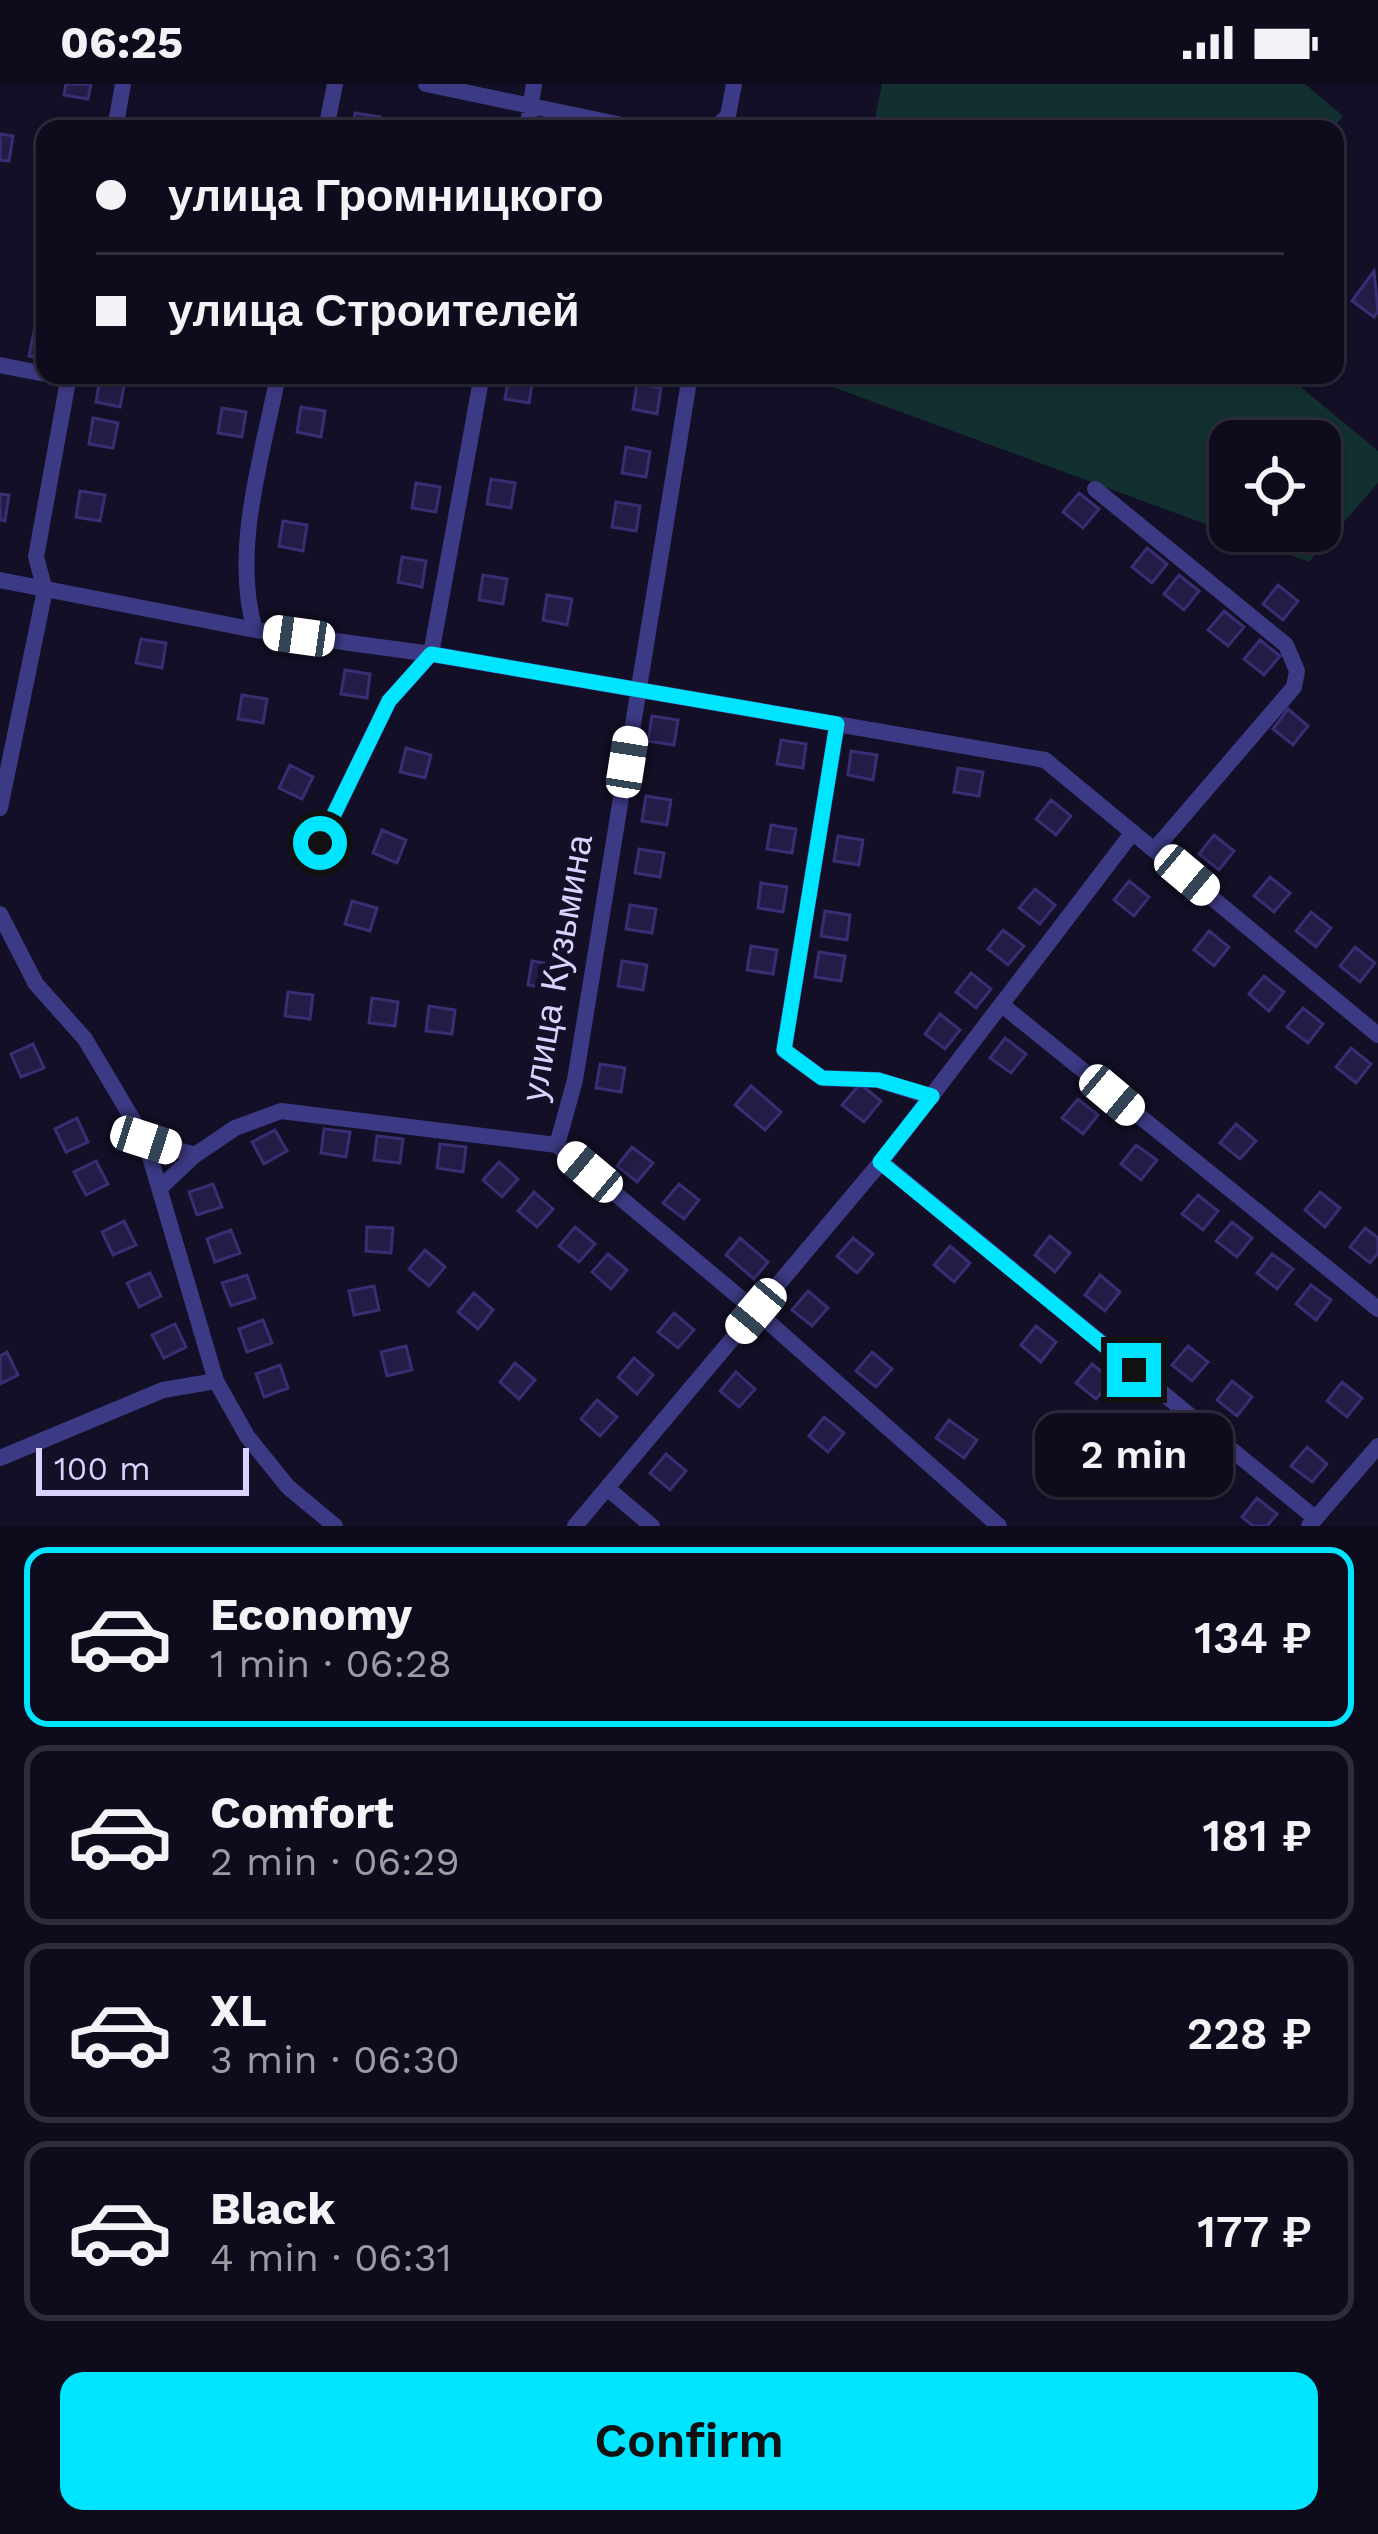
<!DOCTYPE html>
<meta charset="utf-8">
<style>
body{margin:0;font-family:"Work Sans",sans-serif;background:#171425;color:#f1f3f6;height:100vh;display:flex;flex-direction:column;font-size:45px;white-space:nowrap}
*{box-sizing:border-box;margin:0}
p{font-size:39px;color:#9b9ba3}
.icon{flex:none;width:66px;height:66px;fill:none;stroke:currentColor;stroke-width:2;stroke-linecap:round;stroke-linejoin:round}
.map{position:relative;height:1442px;overflow:hidden}
.panel{display:flex;flex-direction:column;background:#0e0b1c;flex:1}
.panel>*{flex:none}
.banner{position:absolute;left:36px;top:36px;width:1308px;height:264px;border-radius:24px;box-shadow:0 3px 9px #0004,0 0 0 3px #2e2b3b;display:grid;align-content:center;height:264px;padding:0 60px;background:#0e0b1c}
.controls{position:absolute;left:1209px;top:336px;display:grid;gap:24px}
.controls a{display:grid;place-items:center;width:132px;height:132px;border-radius:24px;background:#0e0b1c;box-shadow:0 3px 9px #0004,0 0 0 3px #2e2b3b;font-size:60px}
.scale{position:absolute;left:36px;bottom:30px;width:213px;box-sizing:border-box;padding-left:12px;border:6px solid #d9d4ff;border-top:0;font-size:33px;line-height:42px;white-space:nowrap;color:#d9d4ff;-webkit-text-stroke:9px #130f26;paint-order:stroke}
.end{position:absolute;width:54px;height:54px;margin:-27px;border:15px solid #00e5ff;background:#111;box-shadow:0 0 0 6px #111}
.from{border-radius:50%}
.bubble{position:absolute;height:84px;border-radius:24px;background:#0e0b1c;box-shadow:0 3px 9px #0004,0 0 0 3px #2e2b3b;font-size:39px;font-weight:600;line-height:84px;text-align:center}
.car{position:absolute;width:36px;height:72px;margin:-36px -18px;border-radius:15px;box-shadow:0 0 9px 3px #0007;background:linear-gradient(#fff 24%,#345 0 40%,#fff 0 76%,#345 0 86%,#fff 0)}
.banner b{display:flex;align-items:center;gap:42px;height:114px;font-size:45px}
.banner b+b{border-top:3px solid #2e2b3b}
.banner i{width:30px;height:30px;background:#f1f3f6}
ul{padding:21px 0 0;list-style:none}
li{display:flex;align-items:center;gap:36px;height:180px;margin:0 24px 18px;padding:0 36px;border:6px solid #2e2b3b;border-radius:24px}
li div{flex:1}
li b{display:block;font-size:45px}
li em{font-style:normal;font-weight:600}
li.selected{border-color:#00e5ff}
li>.icon{width:108px;height:108px;stroke-width:1.5}
.primary-button{display:flex;gap:24px;margin-top:auto;padding:24px 60px}
.primary-button a{flex:1;height:138px;border-radius:24px;background:#00e5ff;color:#111;font-size:48px;font-weight:600;line-height:138px;text-align:center}
.status{display:flex;justify-content:space-between;align-items:center;height:84px;padding:0 60px;background:#0e0b1c;direction:ltr}
.status svg{height:33px;fill:currentColor}
.map>svg:first-child{display:block}
.green{fill:#12302f;fill-rule:evenodd}
.building{fill:#241b47;stroke:#3b2d73;stroke-width:3}
.lines{fill:none;stroke-linecap:round;stroke-linejoin:round}
.minor{stroke:#3d3a85;stroke-width:16}
.route{stroke:#00e5ff;stroke-width:15}
.labels{text-anchor:middle;dominant-baseline:central;stroke-width:12;stroke-linejoin:round;paint-order:stroke}
.street-label{font-size:36px;fill:#d9d4ff;stroke:#130f26}
</style>
<div class="status"><b>06:25</b><svg viewBox="0 0 49 12"><path d="M0 12V9h3v3zM5 12V6h3v6zM10 12V3h3v9zM15 12V0h3v12zM26 1h20v11H26zM47 4h2v5h-2z"/></svg></div>
<div class="map">
<svg width="1378" height="1442" viewBox="0 0 1378 1442">
<rect width="100%" height="100%" fill="#130f26"/>
<path class="green" d="M 882,0 L 1305,0 L 1343,32 L 1333,45 L 873,45 Z
M 824,291 L 1286,291 L 1378,367 L 1378,399 L 1309,478 L 822,299 ZM 1230,357 L 1320,357 L 1320,447 L 1230,447 Z"/>
<path class="building" d="M 66,0 L 91,0 L 88,15 L 64,11 Z
M 355,29 L 380,33 L 378,45 L 353,45 Z
M 0,50 L 13,52 L 9,77 L 0,76 Z
M 1374,187 L 1378,227 L 1374,233 L 1352,217 Z
M 34,247 L 45,249 L 45,275 L 29,272 Z
M 509,291 L 533,294 L 529,319 L 505,315 Z
M 100,293 L 125,297 L 120,323 L 96,318 Z
M 637,300 L 661,304 L 657,330 L 633,325 Z
M 301,323 L 325,327 L 321,353 L 297,348 Z
M 222,324 L 246,328 L 242,353 L 218,349 Z
M 93,334 L 118,339 L 113,364 L 89,360 Z
M 626,363 L 650,368 L 646,393 L 622,389 Z
M 491,395 L 515,399 L 511,424 L 487,420 Z
M 416,399 L 440,403 L 436,428 L 412,424 Z
M 80,407 L 105,411 L 100,437 L 76,433 Z
M 1079,409 L 1099,425 L 1083,444 L 1063,428 Z
M 0,410 L 9,411 L 5,437 L 0,436 Z
M 616,418 L 640,422 L 636,447 L 612,443 Z
M 283,437 L 307,441 L 303,467 L 279,462 Z
M 1147,464 L 1167,480 L 1152,499 L 1132,483 Z
M 402,473 L 426,477 L 422,503 L 398,498 Z
M 483,491 L 507,495 L 503,520 L 479,516 Z
M 1179,491 L 1199,507 L 1184,526 L 1164,510 Z
M 1278,501 L 1298,517 L 1283,536 L 1263,520 Z
M 547,511 L 572,515 L 567,541 L 543,536 Z
M 1224,527 L 1244,543 L 1228,562 L 1208,546 Z
M 141,555 L 166,559 L 162,584 L 136,579 Z
M 1260,556 L 1280,572 L 1264,591 L 1244,575 Z
M 345,586 L 370,590 L 367,614 L 341,610 Z
M 242,611 L 267,615 L 263,639 L 238,635 Z
M 1288,625 L 1308,642 L 1293,661 L 1273,645 Z
M 652,632 L 678,636 L 674,661 L 648,657 Z
M 781,656 L 806,660 L 803,684 L 777,680 Z
M 406,664 L 431,671 L 425,694 L 400,688 Z
M 851,667 L 877,671 L 873,696 L 848,691 Z
M 290,681 L 313,693 L 302,715 L 279,704 Z
M 958,684 L 983,688 L 979,712 L 954,708 Z
M 646,712 L 671,716 L 667,741 L 642,737 Z
M 1051,716 L 1071,732 L 1056,751 L 1036,735 Z
M 771,741 L 796,745 L 792,769 L 767,765 Z
M 382,746 L 406,756 L 397,779 L 373,769 Z
M 1214,751 L 1234,767 L 1219,786 L 1199,770 Z
M 838,752 L 863,756 L 859,781 L 834,777 Z
M 639,765 L 664,769 L 660,793 L 635,789 Z
M 1270,793 L 1290,809 L 1274,828 L 1254,812 Z
M 1129,797 L 1149,813 L 1134,832 L 1114,816 Z
M 761,799 L 787,803 L 783,828 L 758,824 Z
M 1035,805 L 1055,821 L 1040,840 L 1019,824 Z
M 352,817 L 377,824 L 370,847 L 345,840 Z
M 630,821 L 656,825 L 652,849 L 626,845 Z
M 825,827 L 850,831 L 847,856 L 821,852 Z
M 1311,828 L 1331,844 L 1316,863 L 1296,847 Z
M 1003,846 L 1024,862 L 1008,881 L 988,865 Z
M 1209,847 L 1229,863 L 1214,882 L 1194,866 Z
M 751,862 L 777,866 L 773,890 L 747,886 Z
M 1355,863 L 1375,879 L 1360,898 L 1340,882 Z
M 819,868 L 845,872 L 841,897 L 815,893 Z
M 532,877 L 557,881 L 553,905 L 528,901 Z
M 622,877 L 647,881 L 643,906 L 618,902 Z
M 971,889 L 991,905 L 976,924 L 956,908 Z
M 1264,892 L 1284,908 L 1269,927 L 1249,910 Z
M 288,908 L 313,911 L 310,935 L 285,932 Z
M 372,914 L 398,918 L 395,942 L 369,939 Z
M 429,922 L 455,926 L 452,950 L 426,947 Z
M 1303,924 L 1323,940 L 1308,959 L 1287,943 Z
M 940,930 L 960,946 L 945,965 L 925,950 Z
M 1005,954 L 1026,970 L 1011,989 L 990,974 Z
M 33,960 L 44,984 L 21,993 L 11,970 Z
M 1351,964 L 1371,980 L 1356,999 L 1336,983 Z
M 600,980 L 625,984 L 621,1008 L 596,1004 Z
M 860,1000 L 881,1017 L 864,1038 L 842,1021 Z
M 751,1002 L 781,1028 L 765,1046 L 735,1021 Z
M 1078,1015 L 1098,1031 L 1083,1050 L 1062,1034 Z
M 77,1034 L 88,1058 L 66,1068 L 55,1045 Z
M 1236,1040 L 1256,1057 L 1240,1075 L 1220,1059 Z
M 324,1045 L 350,1048 L 346,1073 L 321,1069 Z
M 275,1046 L 287,1067 L 264,1080 L 252,1058 Z
M 377,1052 L 403,1055 L 400,1079 L 374,1076 Z
M 440,1060 L 466,1063 L 463,1088 L 437,1084 Z
M 1136,1061 L 1157,1076 L 1141,1096 L 1121,1080 Z
M 632,1063 L 653,1079 L 637,1098 L 617,1082 Z
M 96,1077 L 108,1100 L 86,1111 L 74,1088 Z
M 499,1078 L 518,1095 L 502,1113 L 483,1096 Z
M 213,1100 L 222,1123 L 197,1131 L 189,1108 Z
M 679,1100 L 699,1116 L 684,1135 L 663,1119 Z
M 534,1108 L 553,1125 L 537,1143 L 518,1127 Z
M 1320,1108 L 1340,1124 L 1325,1143 L 1305,1126 Z
M 1198,1111 L 1218,1127 L 1203,1146 L 1182,1130 Z
M 124,1137 L 136,1161 L 113,1171 L 102,1148 Z
M 1232,1138 L 1252,1154 L 1237,1173 L 1216,1157 Z
M 367,1143 L 393,1144 L 391,1169 L 366,1167 Z
M 575,1143 L 595,1160 L 579,1178 L 559,1162 Z
M 1365,1144 L 1378,1154 L 1378,1169 L 1370,1179 L 1350,1163 Z
M 231,1146 L 240,1169 L 215,1178 L 207,1155 Z
M 1050,1152 L 1070,1169 L 1055,1188 L 1035,1171 Z
M 740,1154 L 768,1178 L 754,1195 L 726,1171 Z
M 853,1154 L 873,1170 L 857,1189 L 837,1172 Z
M 950,1162 L 970,1179 L 954,1198 L 934,1181 Z
M 425,1166 L 445,1183 L 429,1202 L 409,1185 Z
M 608,1170 L 627,1186 L 611,1205 L 592,1188 Z
M 1272,1170 L 1293,1185 L 1277,1205 L 1257,1189 Z
M 150,1189 L 161,1212 L 139,1223 L 127,1199 Z
M 247,1191 L 255,1214 L 231,1222 L 222,1199 Z
M 1100,1191 L 1120,1208 L 1105,1227 L 1085,1211 Z
M 1311,1201 L 1331,1216 L 1316,1236 L 1296,1220 Z
M 374,1202 L 379,1226 L 354,1231 L 349,1207 Z
M 808,1207 L 828,1224 L 812,1242 L 792,1226 Z
M 474,1209 L 493,1226 L 478,1245 L 458,1228 Z
M 674,1229 L 694,1246 L 678,1264 L 658,1248 Z
M 263,1236 L 272,1259 L 247,1268 L 239,1245 Z
M 175,1240 L 186,1263 L 164,1274 L 152,1251 Z
M 1036,1242 L 1056,1258 L 1041,1278 L 1021,1261 Z
M 406,1262 L 412,1286 L 387,1292 L 381,1268 Z
M 1188,1262 L 1208,1278 L 1192,1297 L 1172,1281 Z
M 7,1268 L 18,1291 L 0,1300 L 0,1272 Z
M 872,1268 L 892,1285 L 876,1303 L 856,1287 Z
M 634,1274 L 653,1291 L 637,1310 L 618,1293 Z
M 515,1279 L 535,1296 L 519,1315 L 500,1298 Z
M 1092,1280 L 1112,1296 L 1096,1315 L 1076,1299 Z
M 280,1281 L 288,1304 L 264,1313 L 256,1290 Z
M 736,1288 L 755,1305 L 739,1323 L 720,1307 Z
M 1232,1297 L 1252,1313 L 1237,1332 L 1217,1316 Z
M 1342,1298 L 1362,1314 L 1347,1333 L 1327,1317 Z
M 597,1316 L 617,1333 L 600,1352 L 581,1335 Z
M 824,1333 L 844,1349 L 828,1368 L 809,1352 Z
M 949,1336 L 977,1356 L 964,1374 L 936,1354 Z
M 1307,1363 L 1327,1380 L 1312,1398 L 1291,1382 Z
M 666,1370 L 686,1387 L 670,1406 L 650,1389 Z
M 1257,1414 L 1277,1430 L 1267,1442 L 1253,1442 L 1242,1433 Z"/>
<g class="lines">
<path class="minor" d="M 426,0 L 641,45
M 115,45 L 123,0
M 326,45 L 335,0
M 527,45 L 534,0
M 713,45 L 728,32 L 734,0
M 0,281 L 45,290
M 1095,405 L 1286,561 L 1297,587 L 1294,603 L 1155,765
M 0,496 L 255,546 L 431,570 L 1045,676 L 1378,951
M 255,546 C 231,466 263,371 278,291
M 837,640 L 784,966 L 822,994 L 878,996 L 932,1013
M 0,724 L 45,506 L 36,473 L 69,291
M 320,759 L 389,617 L 431,570 L 482,291
M 0,830 L 36,900 L 85,955 L 145,1056 L 216,1297 L 247,1352 L 288,1403 L 335,1442
M 1002,921 L 1378,1225
M 145,1056 L 195,1071 L 235,1044 L 281,1027 L 557,1061 L 756,1227 L 999,1442
M 557,1061 L 575,996 L 690,291
M 881,1078 L 1315,1434
M 162,1102 L 195,1071
M 0,1374 L 163,1306 L 216,1297
M 607,1404 L 652,1442
M 575,1442 L 881,1078 L 1133,748
M 1309,1442 L 1378,1362"/>
</g>
<g class="lines">
<path class="route" d="M 320,759 L 389,617 L 431,570 L 837,640 L 784,966 L 822,994 L 878,996 L 932,1012 L 880,1078 L 1134,1286"/>
</g>
<g class="labels">
<g class="street-label">
<text transform="translate(557 884) rotate(-80)">улица Кузьмина</text>
</g>
</g>
</svg>
<div class="controls">
<a><svg class="icon" aria-label="locate" viewBox="0 0 24 24"><circle cx="12" cy="12" r="6"/><path d="M12 2v4M12 18v4M2 12h4M18 12h4"/></svg></a>
</div>
<div class="scale">100 m</div>
<i class="end from" style="left:320px;top:759px"></i>
<i class="end" style="left:1134px;top:1286px"></i>
<div class="bubble" style="left:1035px;top:1329px;width:198px">2 min</div>
<i class="car" style="left:299px;top:552px;rotate:278deg"></i>
<i class="car" style="left:627px;top:678px;rotate:9deg"></i>
<i class="car" style="left:1187px;top:791px;rotate:130deg"></i>
<i class="car" style="left:1112px;top:1011px;rotate:130deg"></i>
<i class="car" style="left:146px;top:1056px;rotate:108deg"></i>
<i class="car" style="left:590px;top:1088px;rotate:310deg"></i>
<i class="car" style="left:756px;top:1227px;rotate:220deg"></i>
<div class="banner">
<b><i class="from"></i>улица Громницкого</b>
<b><i></i>улица Строителей</b>
</div>
</div>
<section class="panel">
<ul>
<li class="selected"><svg class="icon" aria-label="car" viewBox="0 0 24 24"><path d="M5 17H2v-5l4-1 3-4h7l3 4 3 1v5h-3M9 17h6M6 11h13"/><circle cx="7" cy="17" r="2"/><circle cx="17" cy="17" r="2"/></svg><div><b>Economy</b><p>1 min · 06:28</p></div><em>134 ₽</em></li>
<li><svg class="icon" aria-label="car" viewBox="0 0 24 24"><path d="M5 17H2v-5l4-1 3-4h7l3 4 3 1v5h-3M9 17h6M6 11h13"/><circle cx="7" cy="17" r="2"/><circle cx="17" cy="17" r="2"/></svg><div><b>Comfort</b><p>2 min · 06:29</p></div><em>181 ₽</em></li>
<li><svg class="icon" aria-label="car" viewBox="0 0 24 24"><path d="M5 17H2v-5l4-1 3-4h7l3 4 3 1v5h-3M9 17h6M6 11h13"/><circle cx="7" cy="17" r="2"/><circle cx="17" cy="17" r="2"/></svg><div><b>XL</b><p>3 min · 06:30</p></div><em>228 ₽</em></li>
<li><svg class="icon" aria-label="car" viewBox="0 0 24 24"><path d="M5 17H2v-5l4-1 3-4h7l3 4 3 1v5h-3M9 17h6M6 11h13"/><circle cx="7" cy="17" r="2"/><circle cx="17" cy="17" r="2"/></svg><div><b>Black</b><p>4 min · 06:31</p></div><em>177 ₽</em></li>
</ul>
<div class="primary-button"><a>Confirm</a></div>
</section>
